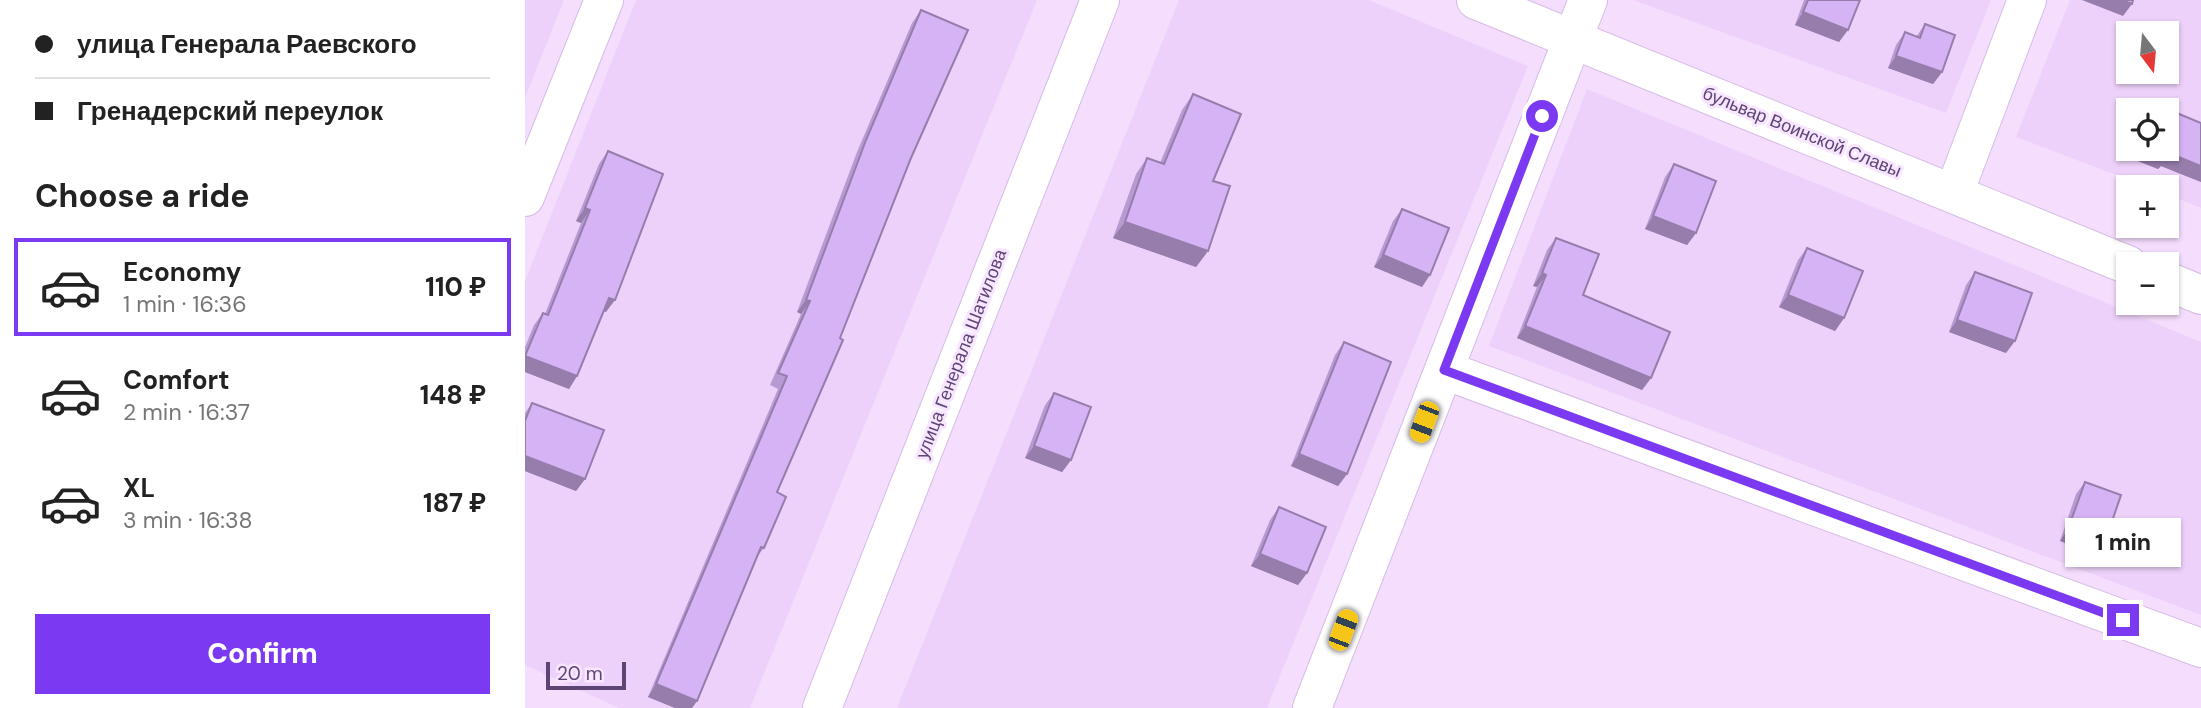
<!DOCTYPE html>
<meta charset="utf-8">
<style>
body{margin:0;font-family:"DM Sans",sans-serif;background:#f6f6f6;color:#222;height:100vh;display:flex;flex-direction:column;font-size:26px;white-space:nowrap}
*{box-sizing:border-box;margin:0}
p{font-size:23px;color:#767676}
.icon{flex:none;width:38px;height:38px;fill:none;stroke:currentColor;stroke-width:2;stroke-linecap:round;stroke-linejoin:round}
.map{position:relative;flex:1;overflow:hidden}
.details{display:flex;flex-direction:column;background:#fff;width:525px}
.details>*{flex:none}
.banner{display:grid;align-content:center;height:154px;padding:0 35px;background:#fff}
.needle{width:46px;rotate:164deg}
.tools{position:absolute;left:1591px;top:21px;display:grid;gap:14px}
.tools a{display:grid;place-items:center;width:63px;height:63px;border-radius:0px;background:#fff;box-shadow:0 2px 5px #0004;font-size:35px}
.scale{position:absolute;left:21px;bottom:18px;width:80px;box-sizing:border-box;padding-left:7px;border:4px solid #5c4575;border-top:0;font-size:19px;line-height:24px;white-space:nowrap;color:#5c4575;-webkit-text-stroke:5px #f8e5ff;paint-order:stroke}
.end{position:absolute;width:32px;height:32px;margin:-16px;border:9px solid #7b39f1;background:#fff;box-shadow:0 0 0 4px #fff}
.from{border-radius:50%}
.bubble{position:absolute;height:49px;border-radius:0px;background:#fff;box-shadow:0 2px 5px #0004;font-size:23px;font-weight:800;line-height:49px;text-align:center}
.car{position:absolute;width:21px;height:42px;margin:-21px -10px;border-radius:9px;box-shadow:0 0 5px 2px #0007;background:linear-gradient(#f5c518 24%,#345 0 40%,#f5c518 0 76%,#345 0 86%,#f5c518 0)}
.banner b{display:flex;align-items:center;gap:24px;height:66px;font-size:26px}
.banner b+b{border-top:2px solid #e0e0e0}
.banner i{width:18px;height:18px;background:#222}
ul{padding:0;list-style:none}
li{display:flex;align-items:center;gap:21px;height:98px;margin:0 14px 10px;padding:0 21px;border:4px solid transparent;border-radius:0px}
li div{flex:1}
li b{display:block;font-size:26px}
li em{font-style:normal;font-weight:800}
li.on{border-color:#7b39f1}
li>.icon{width:63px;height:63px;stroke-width:1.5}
h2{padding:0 35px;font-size:32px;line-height:84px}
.button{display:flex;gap:14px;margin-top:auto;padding:14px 35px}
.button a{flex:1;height:80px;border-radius:0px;background:#7b39f1;color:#fff;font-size:28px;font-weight:800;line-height:80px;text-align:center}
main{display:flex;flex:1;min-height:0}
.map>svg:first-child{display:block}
.residential{fill:#eed1fb;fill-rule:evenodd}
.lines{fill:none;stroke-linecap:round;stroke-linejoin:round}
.minor-casing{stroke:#d5bce4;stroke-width:40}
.minor{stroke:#fff;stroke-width:38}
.wall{fill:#b89ad3}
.shaded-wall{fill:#967dac}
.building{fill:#d6b3f5;stroke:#967dac;stroke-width:2}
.route{stroke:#7b39f1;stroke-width:9}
.labels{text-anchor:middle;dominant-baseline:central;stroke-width:6;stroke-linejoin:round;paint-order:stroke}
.street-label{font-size:18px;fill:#5c4575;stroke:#f8e5ff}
</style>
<main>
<section class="details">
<div class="banner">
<b><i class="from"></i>улица Генерала Раевского</b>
<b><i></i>Гренадерский переулок</b>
</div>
<h2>Choose a ride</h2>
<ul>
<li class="on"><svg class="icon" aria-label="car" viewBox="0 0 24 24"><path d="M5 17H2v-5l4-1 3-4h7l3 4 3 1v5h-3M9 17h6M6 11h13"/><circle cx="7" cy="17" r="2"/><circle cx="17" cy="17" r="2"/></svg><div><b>Economy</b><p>1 min · 16:36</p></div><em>110 ₽</em></li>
<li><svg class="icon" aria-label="car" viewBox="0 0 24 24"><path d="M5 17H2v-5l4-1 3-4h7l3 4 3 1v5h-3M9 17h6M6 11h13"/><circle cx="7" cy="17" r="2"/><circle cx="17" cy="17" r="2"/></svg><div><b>Comfort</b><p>2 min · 16:37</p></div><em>148 ₽</em></li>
<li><svg class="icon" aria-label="car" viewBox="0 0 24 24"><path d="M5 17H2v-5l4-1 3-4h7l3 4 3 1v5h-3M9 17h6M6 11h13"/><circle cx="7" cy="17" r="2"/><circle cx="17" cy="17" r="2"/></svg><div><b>XL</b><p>3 min · 16:38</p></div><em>187 ₽</em></li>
</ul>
<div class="button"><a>Confirm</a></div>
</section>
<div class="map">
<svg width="1676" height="708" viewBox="0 0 1676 708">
<rect width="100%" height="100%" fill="#f5ddfe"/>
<path class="residential" d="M 0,0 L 39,0 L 0,98 Z
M 111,0 L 512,0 L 225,708 L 94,708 L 0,665 L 0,281 Z
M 654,0 L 844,0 L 1003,66 L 742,708 L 372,708 Z
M 1108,0 L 1466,0 L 1421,113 Z
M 1545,0 L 1676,0 L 1676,208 L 1642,194 L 1642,187 L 1623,187 L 1491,137 ZM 1603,33 L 1642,33 L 1642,72 L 1603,72 ZM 1603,110 L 1642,110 L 1642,149 L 1603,149 Z
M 1062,89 L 1676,342 L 1676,615 L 964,346 Z"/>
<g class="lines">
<g class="minor-casing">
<path id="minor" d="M 951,0 L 1603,265
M 1429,193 L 1502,0
M 0,197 L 79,0
M 1642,281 L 1676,295
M 919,370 L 1676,648
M 297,708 L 575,0
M 787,708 L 1063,0"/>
</g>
<use href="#minor" class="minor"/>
</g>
<path class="wall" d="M 1279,0 L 1335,0 L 1314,42 L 1270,25 Z
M 396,10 L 386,158 L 252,492 L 239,548 L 231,558 L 172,701 L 167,708 L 150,708 L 123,697 L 253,389 L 245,385 L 276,314 L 272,312 L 332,152 L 387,23 Z
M 1400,24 L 1417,72 L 1408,84 L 1363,68 L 1371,45 L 1380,32 L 1391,37 Z
M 668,94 L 688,181 L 683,251 L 671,267 L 588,238 L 611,174 L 622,158 L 635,163 L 657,110 Z
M 1623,101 L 1676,123 L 1676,182 L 1636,166 L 1633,169 L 1598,155 L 1603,143 L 1603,149 L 1642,110 L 1617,110 Z
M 83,151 L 81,312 L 79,312 L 52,376 L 44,389 L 0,372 L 0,347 L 9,325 L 18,313 L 20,314 L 56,223 L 51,221 L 74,164 Z
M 1149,164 L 1171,233 L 1162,245 L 1120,229 L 1140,177 Z
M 877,209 L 897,287 L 849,267 L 868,221 Z
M 1031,238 L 1058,295 L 1126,378 L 1117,390 L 992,338 L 1012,287 L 1008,286 L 1022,250 Z
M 1282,248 L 1319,318 L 1310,331 L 1254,307 L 1273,260 Z
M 1450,272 L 1481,353 L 1424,332 L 1441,285 Z
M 819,342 L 822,474 L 813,486 L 766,466 L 810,355 Z
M 529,393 L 546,460 L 537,472 L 500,458 L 520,405 Z
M 7,403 L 60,479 L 51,491 L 0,471 L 0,413 Z
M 1560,482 L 1580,542 L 1571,554 L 1535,541 L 1551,494 Z
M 754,507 L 782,573 L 773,585 L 726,566 L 745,520 Z"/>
<path class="shaded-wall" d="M 1557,0 L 1597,0 L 1607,4 L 1598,16 Z
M 1278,12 L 1323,30 L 1314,42 L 1270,25 Z
M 1371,56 L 1417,72 L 1408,84 L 1363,68 Z
M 1603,148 L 1603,149 L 1621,149 L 1644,153 L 1676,166 L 1676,182 L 1636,166 L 1633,169 L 1598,155 Z
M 60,208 L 65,210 L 56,223 L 51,221 Z
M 1128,216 L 1171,233 L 1162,245 L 1120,229 Z
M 600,222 L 683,251 L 671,267 L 588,238 Z
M 858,255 L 905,275 L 897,287 L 849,267 Z
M 1017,273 L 1021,275 L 1012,287 L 1008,286 Z
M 1263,295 L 1319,318 L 1310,331 L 1254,307 Z
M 84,298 L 90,300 L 81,312 L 76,310 Z
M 281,300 L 285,301 L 276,314 L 272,312 Z
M 1432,320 L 1490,341 L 1481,353 L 1424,332 Z
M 1000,326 L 1126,378 L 1117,390 L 992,338 Z
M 0,356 L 52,376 L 44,389 L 0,372 Z
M 509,446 L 546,460 L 537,472 L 500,458 Z
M 774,454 L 822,474 L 813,486 L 766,466 Z
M 0,456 L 60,479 L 51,491 L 0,471 Z
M 1543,529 L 1580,542 L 1571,554 L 1535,541 Z
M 735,554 L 782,573 L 773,585 L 726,566 Z
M 131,684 L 172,701 L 167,708 L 150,708 L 123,697 Z"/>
<path class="building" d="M 1283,0 L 1335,0 L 1323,30 L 1278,12 Z
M 1597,0 L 1608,0 L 1607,4 Z
M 396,10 L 443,30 L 386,158 L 315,338 L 318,340 L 252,492 L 261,497 L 239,548 L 236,547 L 172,701 L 131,684 L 262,376 L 253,373 L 285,301 L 281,300 L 341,140 Z
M 1400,24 L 1430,35 L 1417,72 L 1371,56 L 1380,32 L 1395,38 Z
M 668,94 L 716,114 L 688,181 L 705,186 L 683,251 L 600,222 L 622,158 L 639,164 Z
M 1623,101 L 1676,123 L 1676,166 L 1644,153 L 1642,157 L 1622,149 L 1642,149 L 1642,110 L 1620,110 Z
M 83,151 L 138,174 L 90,300 L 84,298 L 52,376 L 0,356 L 18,313 L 23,315 L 65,210 L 60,208 Z
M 1149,164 L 1191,181 L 1171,233 L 1128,216 Z
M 877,209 L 924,228 L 905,275 L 858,255 Z
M 1031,238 L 1074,254 L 1058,295 L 1145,332 L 1126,378 L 1000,326 L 1021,275 L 1017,273 Z
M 1282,248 L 1338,271 L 1319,318 L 1263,295 Z
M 1450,272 L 1507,293 L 1490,341 L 1432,320 Z
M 819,342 L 866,362 L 822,474 L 774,454 Z
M 529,393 L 566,407 L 546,460 L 509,446 Z
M 7,403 L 79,430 L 60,479 L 0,456 L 0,421 Z
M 1560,482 L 1596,495 L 1580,542 L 1543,529 Z
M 754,507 L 801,527 L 782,573 L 735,554 Z"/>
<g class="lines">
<path class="route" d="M 1017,116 L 919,370 L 1598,620"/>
</g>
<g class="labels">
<g class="street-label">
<text transform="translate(1277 132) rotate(22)">бульвар Воинской Славы</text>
<text transform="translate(436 354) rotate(-69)">улица Генерала Шатилова</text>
</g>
</g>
</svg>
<div class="tools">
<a><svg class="needle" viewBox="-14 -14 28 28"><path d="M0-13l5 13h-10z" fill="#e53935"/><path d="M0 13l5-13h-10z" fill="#767676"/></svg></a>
<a><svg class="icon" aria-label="locate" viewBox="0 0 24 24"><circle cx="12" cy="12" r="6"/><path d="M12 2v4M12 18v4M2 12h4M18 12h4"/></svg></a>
<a>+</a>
<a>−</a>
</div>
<div class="scale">20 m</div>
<i class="end from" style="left:1017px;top:116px"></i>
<i class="end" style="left:1598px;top:620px"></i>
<div class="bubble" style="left:1540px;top:518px;width:116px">1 min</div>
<i class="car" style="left:899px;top:422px;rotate:201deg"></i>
<i class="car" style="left:818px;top:630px;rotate:21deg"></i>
</div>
</main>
